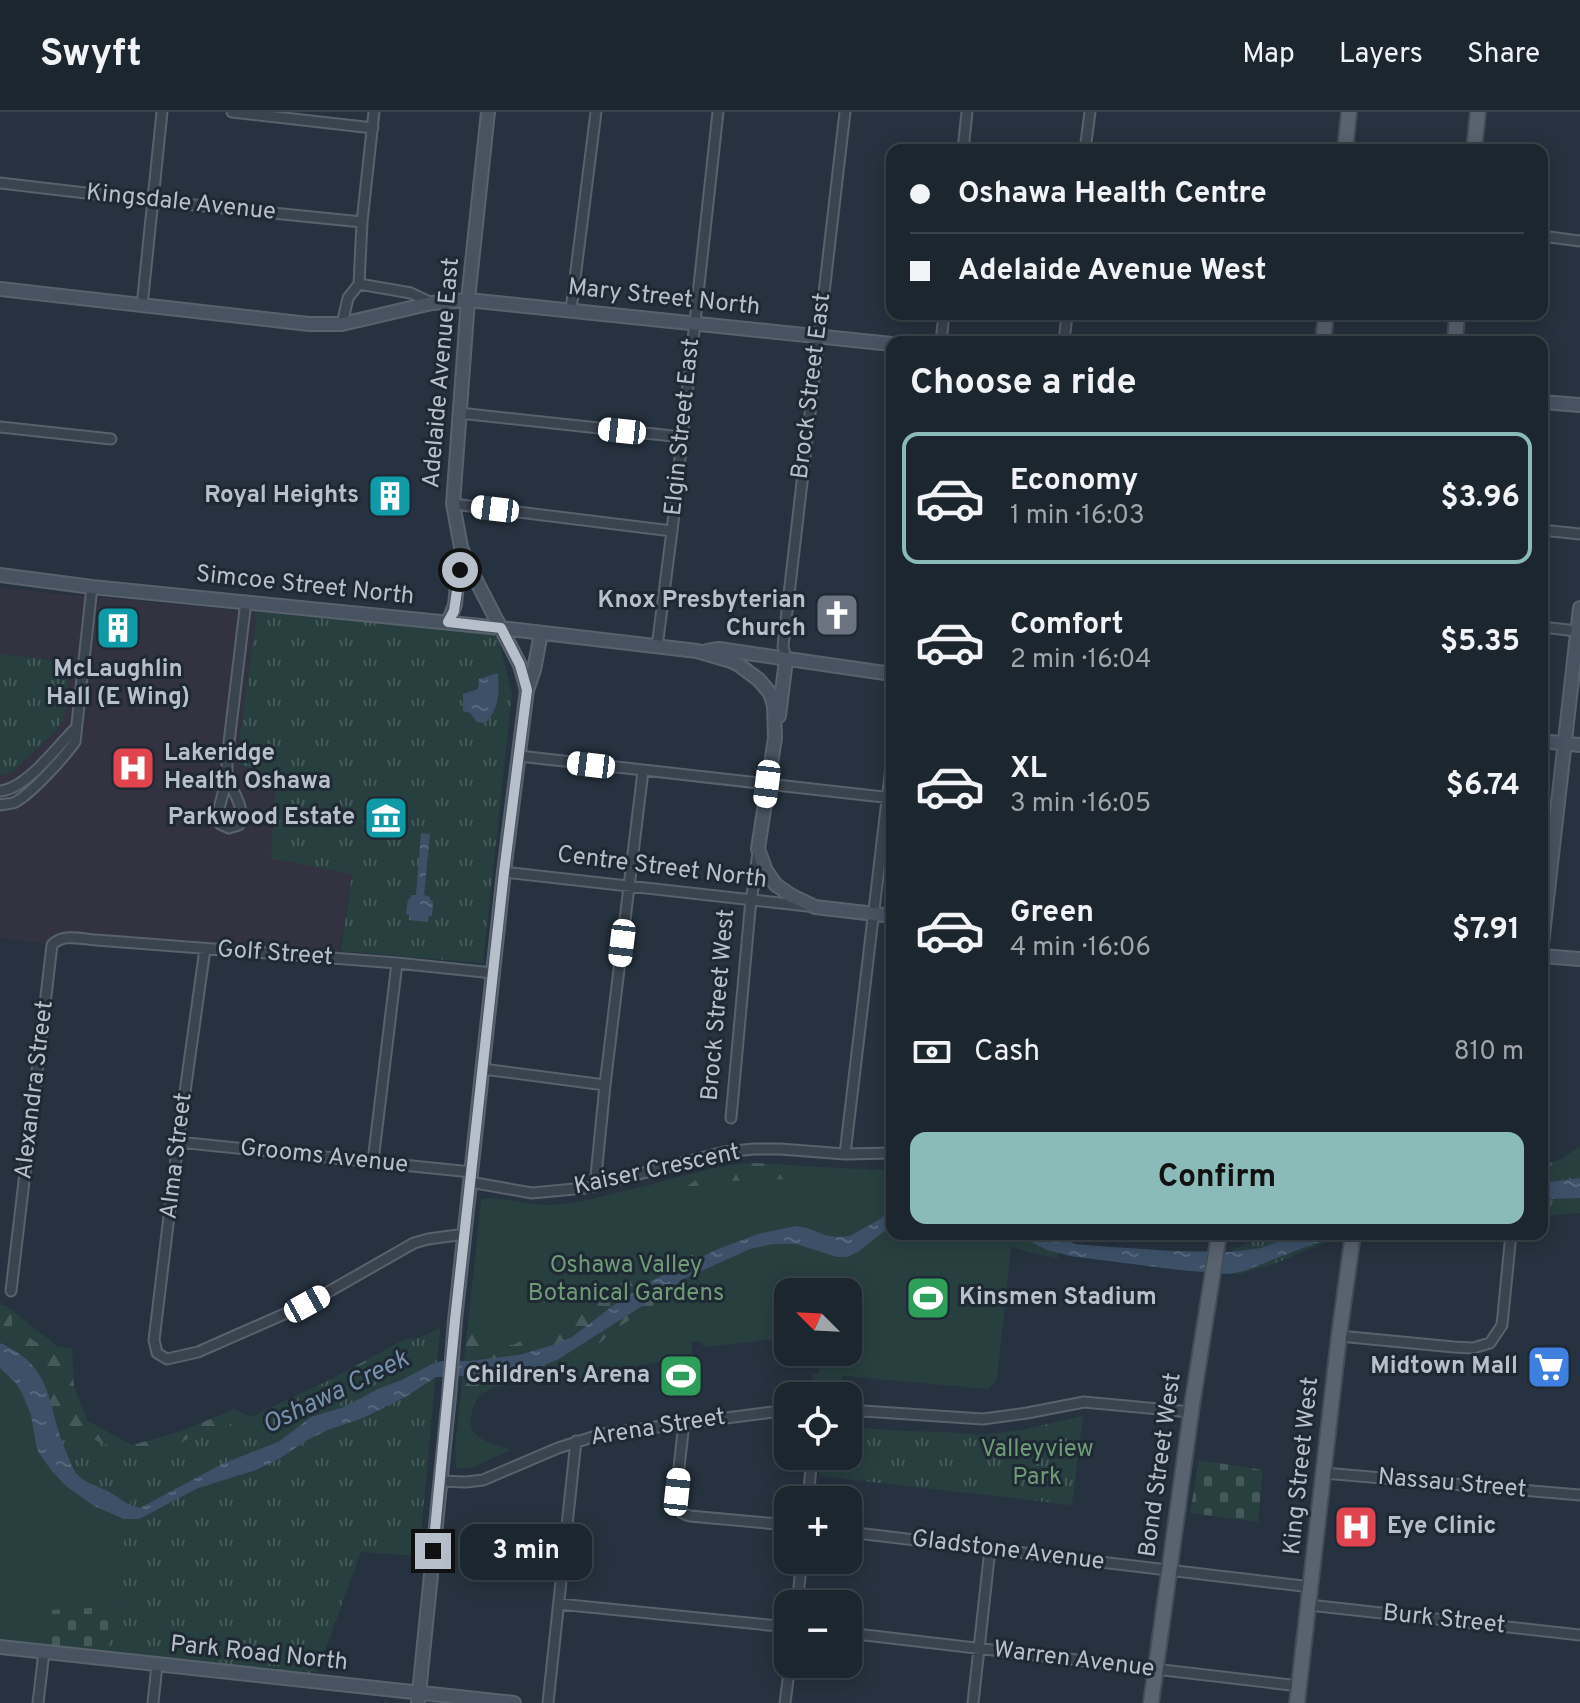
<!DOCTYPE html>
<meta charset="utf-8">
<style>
body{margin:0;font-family:Overpass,sans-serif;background:#252e37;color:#f1f3f6;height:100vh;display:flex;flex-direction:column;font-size:30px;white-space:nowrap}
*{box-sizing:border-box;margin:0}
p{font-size:26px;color:#a0a5aa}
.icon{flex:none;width:44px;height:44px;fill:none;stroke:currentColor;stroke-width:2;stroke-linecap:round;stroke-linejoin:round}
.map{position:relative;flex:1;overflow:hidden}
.details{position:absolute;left:886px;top:224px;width:662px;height:904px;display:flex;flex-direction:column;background:#1c262f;border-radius:16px;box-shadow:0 4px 20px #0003,0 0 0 2px #3a434b}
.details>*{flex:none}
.guide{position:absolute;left:886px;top:32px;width:662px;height:176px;border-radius:16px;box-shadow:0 4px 20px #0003,0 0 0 2px #3a434b;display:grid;align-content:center;height:176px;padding:0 24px;background:#1c262f}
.needle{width:52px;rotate:294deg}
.fabs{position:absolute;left:774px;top:1166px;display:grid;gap:16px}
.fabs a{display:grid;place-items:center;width:88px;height:88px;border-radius:16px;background:#1c262f;box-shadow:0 4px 20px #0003,0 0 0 2px #3a434b;font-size:40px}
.end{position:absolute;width:36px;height:36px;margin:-18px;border:10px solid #b6bfca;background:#111;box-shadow:0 0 0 4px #111}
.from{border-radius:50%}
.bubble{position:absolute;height:56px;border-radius:16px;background:#1c262f;box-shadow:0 4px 20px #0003,0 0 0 2px #3a434b;font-size:26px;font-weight:700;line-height:56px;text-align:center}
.car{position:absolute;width:24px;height:48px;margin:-24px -12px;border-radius:10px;box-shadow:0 0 6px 2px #0007;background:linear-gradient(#fff 24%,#345 0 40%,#fff 0 76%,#345 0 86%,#fff 0)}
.guide b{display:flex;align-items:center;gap:28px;height:76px;font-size:30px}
.guide b+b{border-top:2px solid #3a434b}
.guide i{width:20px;height:20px;background:#f1f3f6}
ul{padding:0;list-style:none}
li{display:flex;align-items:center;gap:24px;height:132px;margin:0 16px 12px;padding:0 8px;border:4px solid transparent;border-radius:16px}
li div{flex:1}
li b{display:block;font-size:30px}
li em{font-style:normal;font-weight:700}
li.selected{border-color:#8bbbb9}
li>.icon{width:72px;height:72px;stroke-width:1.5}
h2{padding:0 24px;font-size:36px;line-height:96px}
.pay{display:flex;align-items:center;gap:20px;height:88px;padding:0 24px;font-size:30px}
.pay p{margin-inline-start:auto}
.button{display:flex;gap:16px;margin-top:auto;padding:16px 24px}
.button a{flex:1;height:92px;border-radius:16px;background:#8bbbb9;color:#111;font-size:32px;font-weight:700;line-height:92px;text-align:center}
header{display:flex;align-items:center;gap:48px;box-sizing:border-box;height:112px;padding:0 40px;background:#1c262f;border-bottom:2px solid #3a434b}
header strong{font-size:38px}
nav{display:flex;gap:44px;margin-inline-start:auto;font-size:28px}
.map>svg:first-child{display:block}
.medical{fill:#333240}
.green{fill:#283f40}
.forest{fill:url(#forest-firs)}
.cemetery{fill:url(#cemetery-stones)}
.park{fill:url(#park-tufts)}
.water{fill:url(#water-ripples)}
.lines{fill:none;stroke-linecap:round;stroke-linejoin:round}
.street-casing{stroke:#58626d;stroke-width:13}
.secondary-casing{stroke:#58626d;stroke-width:16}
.primary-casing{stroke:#434d58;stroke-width:18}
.street{stroke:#3a444f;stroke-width:9}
.secondary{stroke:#485362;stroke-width:12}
.primary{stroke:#58636f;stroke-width:14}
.route{stroke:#b6bfca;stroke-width:10}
.labels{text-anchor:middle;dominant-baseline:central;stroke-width:6;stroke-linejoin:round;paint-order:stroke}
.street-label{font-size:24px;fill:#b6bfca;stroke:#1f2934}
.poi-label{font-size:24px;font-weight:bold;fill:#b6bfca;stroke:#1f2934;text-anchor:end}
.park-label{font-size:24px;fill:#6e9a76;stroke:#1f2934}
.water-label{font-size:26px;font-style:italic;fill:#7791ac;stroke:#1f2934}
</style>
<header>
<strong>Swyft</strong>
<nav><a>Map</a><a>Layers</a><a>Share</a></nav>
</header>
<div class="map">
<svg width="1580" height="1591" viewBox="0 0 1580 1591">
<defs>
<pattern id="forest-firs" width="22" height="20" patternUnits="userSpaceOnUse" patternTransform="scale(2)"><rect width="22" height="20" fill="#283f40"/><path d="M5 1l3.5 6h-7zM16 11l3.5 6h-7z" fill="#45595a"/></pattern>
<pattern id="cemetery-stones" width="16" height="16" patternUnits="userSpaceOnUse" patternTransform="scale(2)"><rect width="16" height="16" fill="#283f40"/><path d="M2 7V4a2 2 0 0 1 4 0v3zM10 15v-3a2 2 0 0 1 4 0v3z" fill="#45595a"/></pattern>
<pattern id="park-tufts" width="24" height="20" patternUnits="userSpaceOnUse" patternTransform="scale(2)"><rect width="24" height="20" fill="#283f40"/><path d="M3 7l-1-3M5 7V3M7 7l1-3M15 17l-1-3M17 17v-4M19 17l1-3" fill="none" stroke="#45595a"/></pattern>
<pattern id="water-ripples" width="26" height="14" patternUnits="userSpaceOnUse" patternTransform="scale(2)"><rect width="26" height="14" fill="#3c5168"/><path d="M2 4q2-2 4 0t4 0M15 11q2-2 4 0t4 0" fill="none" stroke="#56687c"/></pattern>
</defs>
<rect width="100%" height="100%" fill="#26323f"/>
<path class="medical" d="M 0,476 L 257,500 L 236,651 L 276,667 L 352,762 L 339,844 L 63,819 L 44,832 L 0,826 L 0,664 L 11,661 L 54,621 L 69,550 L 0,542 Z"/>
<path class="green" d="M 737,1052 L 771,1052 L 875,1058 L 892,1056 L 892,1122 L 1061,1122 L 1058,1146 L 1036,1142 L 1011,1135 L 997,1268 L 988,1277 L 842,1264 L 839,1283 L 814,1281 L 812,1262 L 819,1261 L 817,1240 L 848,1240 L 848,1180 L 788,1180 L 788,1226 L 705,1235 L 704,1233 L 701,1233 L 700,1229 L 691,1230 L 693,1246 L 608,1257 L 572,1268 L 566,1254 C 553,1259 539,1266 524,1271 C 518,1272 512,1271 505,1273 C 484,1278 475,1283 471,1305 C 467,1328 494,1331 511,1338 L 474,1355 L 456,1357 L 455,1336 L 481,1088 C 494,1083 531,1093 548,1093 C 572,1092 593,1087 616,1081 C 656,1072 696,1059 737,1052 Z
M 0,1193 L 5,1193 L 55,1232 L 83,1305 L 136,1357 L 106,1543 L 0,1530 Z"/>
<path class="forest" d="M 756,1051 L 825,1056 L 823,1064 L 819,1069 L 811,1072 L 792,1067 L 727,1069 L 717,1072 L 708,1090 L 705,1092 L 696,1083 L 692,1082 L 680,1088 L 674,1088 L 681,1079 L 700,1065 L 701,1059 L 737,1052 Z
M 706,1133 L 690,1166 L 673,1180 L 617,1216 L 589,1240 L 523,1266 L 489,1271 L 479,1274 L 470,1285 L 462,1319 L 458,1315 L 467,1218 L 477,1221 L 498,1232 L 513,1233 L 543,1218 L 585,1186 L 662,1154 Z
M 0,1202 L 12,1202 L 12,1214 L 36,1230 L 72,1237 L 74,1275 L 88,1309 L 132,1333 L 182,1319 L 234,1297 L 251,1305 L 291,1289 L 405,1227 L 424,1226 L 164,1364 L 119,1384 L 88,1370 L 19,1256 L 0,1242 Z"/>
<path class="cemetery" d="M 1199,1348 L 1263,1358 L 1258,1410 L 1190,1401 Z
M 90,1496 L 143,1503 L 319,1511 L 308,1571 L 41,1542 L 49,1498 Z"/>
<path class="park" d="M 257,500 L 497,522 L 512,582 L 483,851 L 341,839 L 352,762 L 271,746 L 276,667 L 236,651 Z
M 0,542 L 70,550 L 64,607 L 54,621 L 11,661 L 0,664 Z
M 1580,1034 L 1580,1101 L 1542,1104 L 1542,1053 L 1562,1047 Z
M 1274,1122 L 1341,1122 L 1341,1124 L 1271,1153 L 1235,1163 L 1231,1138 Z
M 440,1216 L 419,1444 L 361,1440 L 317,1560 L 106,1543 L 132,1379 L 119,1384 L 88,1370 L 52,1335 L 48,1307 L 147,1351 L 189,1326 L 251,1305 Z
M 1083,1304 L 1072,1393 L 819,1364 L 821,1344 L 848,1344 L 848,1315 L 903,1319 L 947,1320 L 982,1323 L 1022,1318 Z"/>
<path class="water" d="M 498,561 C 499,581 500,596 485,611 L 477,610 L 470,601 L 463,599 L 463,582 L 478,577 L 479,567 Z
M 421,721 L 430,722 L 424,783 L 430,785 L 430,788 L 433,789 L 432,804 L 429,804 L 428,810 L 409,808 L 409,803 L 406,802 L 408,787 L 410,787 L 411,783 L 416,783 Z
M 1580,1066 L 1580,1086 L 1542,1087 L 1542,1071 Z
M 892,1097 L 892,1113 L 858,1140 L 847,1145 L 837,1145 L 796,1132 L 773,1132 L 750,1137 L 688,1165 L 557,1248 L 536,1256 L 511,1262 L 436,1265 L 407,1284 L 363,1306 L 330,1317 L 307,1328 L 279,1347 L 256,1358 L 198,1376 L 139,1407 L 124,1407 L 94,1394 L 66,1374 L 51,1358 L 39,1341 L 36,1332 L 31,1303 L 22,1281 L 15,1270 L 0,1256 L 0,1231 C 54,1255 46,1290 65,1337 C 69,1346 72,1358 79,1364 C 87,1372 98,1374 107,1379 C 119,1385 126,1393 140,1396 L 220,1353 L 280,1329 L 311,1305 L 344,1295 L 378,1277 L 402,1268 L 432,1252 L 442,1249 L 470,1249 L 519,1243 L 550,1234 L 572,1225 L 614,1193 L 653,1168 L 718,1137 L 758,1122 L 796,1114 L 807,1116 L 828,1124 L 839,1125 L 850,1124 L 880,1107 Z
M 1015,1122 L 1051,1122 L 1075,1132 L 1097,1134 L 1174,1139 L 1231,1140 L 1261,1136 L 1298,1122 L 1344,1122 L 1303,1136 L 1244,1159 L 1229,1162 L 1179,1158 L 1070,1144 L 1047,1138 Z"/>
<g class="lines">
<g class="street-casing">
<path id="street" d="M 232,0 L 373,16
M 963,38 L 967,0
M 1085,38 L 1090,0
M 0,71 L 154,89 L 362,110
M 1542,124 L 1580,129
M 359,172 L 411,181 L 432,191
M 142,194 L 162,0
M 571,198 L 596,0
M 342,212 L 348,186 L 359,172 L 362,110 L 374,0
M 941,230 L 944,202
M 1064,230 L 1067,202
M 459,301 L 682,325
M 0,315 L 111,327
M 453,392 L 672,419
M 1542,418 L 1580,422
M 1542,515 L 1577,519
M 657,535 L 672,419 L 718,0
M 786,548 L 783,534 L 845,0
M 519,644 L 892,686
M 227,667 C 234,681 246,697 239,713 L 229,716 L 220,712 L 218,700 L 227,667 L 227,647 L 246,489
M 0,679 C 27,677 57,634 76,616
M 0,693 C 4,692 9,692 13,691 C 29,685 65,644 75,630 L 92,475
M 504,760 L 807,794
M 205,837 L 178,1030 L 154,1228 L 157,1241 L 167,1247 L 198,1240 L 307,1192 L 414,1131 L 428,1127 L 465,1122
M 483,957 L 605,973
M 731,1006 L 750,798 L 758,740
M 178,1030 L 471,1060
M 845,1042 L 892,646
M 373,1049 L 397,851
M 470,1070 L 532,1081 L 585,1076 L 724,1040 L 754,1037 L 780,1037 L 845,1042 L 892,1041
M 595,1074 L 605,973 L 643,659
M 11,1179 L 52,833 C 63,821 81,827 96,828 L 397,851 L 493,861
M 1339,1224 L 1454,1235 L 1473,1236 L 1490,1231 L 1502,1213 L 1511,1122
M 848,1298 L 983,1307 L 1027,1301 L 1084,1290 L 1191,1300
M 684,1311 L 675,1391 C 678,1399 682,1402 690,1404 L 788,1413
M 1324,1361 L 1580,1383
M 440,1369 L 466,1370 L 483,1368 L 558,1336 L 602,1322 L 788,1298
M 808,1388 L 812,1344
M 848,1420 L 1311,1475
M 559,1492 L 788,1515
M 797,1492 L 802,1448
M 1309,1493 L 1580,1523
M 848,1521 L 1299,1574
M 38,1591 L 44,1540
M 153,1591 L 157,1553
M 548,1591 L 576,1329
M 785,1591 L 790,1552
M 973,1591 L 990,1437"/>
</g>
<g class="secondary-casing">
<path id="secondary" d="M 0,177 L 309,212 L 342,212 L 432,191 L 468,188 L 892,232
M 1542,290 L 1580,293
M 0,463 L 92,475 L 501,516 L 697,539 L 731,549 L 739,553 L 759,568 L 770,581 L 774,594 L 775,626 L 758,737 L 766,759 L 776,773 L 792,784 L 815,795 L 892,804
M 448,510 L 455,493 L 460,442
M 707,539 L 719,537 L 892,562
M 527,578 L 534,558 L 541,521
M 779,604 L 786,548
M 1542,629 L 1580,633
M 1542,832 L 1580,496
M 1542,844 L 1580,847
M 0,1535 L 514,1591
M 418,1591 L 449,1285 L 455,1208 L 504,760 L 527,578 L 520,553 L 468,453 L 461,435 L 453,392 L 468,188 L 488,0"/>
</g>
<g class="primary-casing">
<path id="primary" d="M 1345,38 L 1349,0
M 1474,38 L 1478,0
M 1323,230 L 1326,202
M 1455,230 L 1457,202
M 1151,1591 L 1192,1293 L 1219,1122
M 1297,1591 L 1339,1224 L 1353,1122"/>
</g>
<use href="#street" class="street"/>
<use href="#secondary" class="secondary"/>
<use href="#primary" class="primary"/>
</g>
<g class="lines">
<path class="route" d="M 433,1439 L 455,1208 L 504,760 L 527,578 L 520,553 L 501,516 L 448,510 L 454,499 L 460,458"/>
</g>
<defs>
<g id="building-square" transform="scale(2.3)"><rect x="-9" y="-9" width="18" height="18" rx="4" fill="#0f9aa8" stroke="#1f2934"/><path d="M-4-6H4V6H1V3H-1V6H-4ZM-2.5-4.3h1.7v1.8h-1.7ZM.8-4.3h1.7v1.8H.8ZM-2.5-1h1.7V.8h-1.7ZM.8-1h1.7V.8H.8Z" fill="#fff"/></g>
<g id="church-square" transform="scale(2.3)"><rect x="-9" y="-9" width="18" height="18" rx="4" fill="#6b7280" stroke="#1f2934"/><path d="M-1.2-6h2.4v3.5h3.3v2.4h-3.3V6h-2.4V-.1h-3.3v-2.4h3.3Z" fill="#fff"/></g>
<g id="hospital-square" transform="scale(2.3)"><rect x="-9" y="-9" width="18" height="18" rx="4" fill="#e0444e" stroke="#1f2934"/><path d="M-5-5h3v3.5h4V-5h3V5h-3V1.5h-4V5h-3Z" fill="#fff"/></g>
<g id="museum-square" transform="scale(2.3)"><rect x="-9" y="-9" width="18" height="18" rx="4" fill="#0f9aa8" stroke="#1f2934"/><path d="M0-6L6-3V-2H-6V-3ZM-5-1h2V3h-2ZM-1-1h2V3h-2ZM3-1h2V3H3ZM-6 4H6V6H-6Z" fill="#fff"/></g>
<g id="stadium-square" transform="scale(2.3)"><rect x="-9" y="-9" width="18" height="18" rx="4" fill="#2e9e5b" stroke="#1f2934"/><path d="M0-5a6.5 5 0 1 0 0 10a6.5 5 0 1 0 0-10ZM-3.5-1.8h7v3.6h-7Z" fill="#fff"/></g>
<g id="supermarket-square" transform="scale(2.3)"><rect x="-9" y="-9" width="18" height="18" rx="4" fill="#3f7fe0" stroke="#1f2934"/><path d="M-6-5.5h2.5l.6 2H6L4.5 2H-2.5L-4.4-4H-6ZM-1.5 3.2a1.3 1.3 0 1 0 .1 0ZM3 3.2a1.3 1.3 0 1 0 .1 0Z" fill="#fff"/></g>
</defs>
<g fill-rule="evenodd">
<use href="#building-square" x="390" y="384"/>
<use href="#church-square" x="837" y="503"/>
<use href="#building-square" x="118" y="516"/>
<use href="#hospital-square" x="133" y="656"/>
<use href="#museum-square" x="386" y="706"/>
<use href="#stadium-square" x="928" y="1186"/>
<use href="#supermarket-square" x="1549" y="1255"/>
<use href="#stadium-square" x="681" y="1264"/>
<use href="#hospital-square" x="1356" y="1415"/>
</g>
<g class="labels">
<g class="street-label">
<text transform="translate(181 91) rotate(6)">Kingsdale Avenue</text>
<text transform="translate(664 186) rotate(6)">Mary Street North</text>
<text transform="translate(442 261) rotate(-85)">Adelaide Avenue East</text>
<text transform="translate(812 274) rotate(-83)">Brock Street East</text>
<text transform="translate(683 315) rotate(-84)">Elgin Street East</text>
<text transform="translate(305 474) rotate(6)">Simcoe Street North</text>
<text transform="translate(662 756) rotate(7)">Centre Street North</text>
<text transform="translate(275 842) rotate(4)">Golf Street</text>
<text transform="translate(719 893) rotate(-85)">Brock Street West</text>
<text transform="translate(35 978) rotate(-83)">Alexandra Street</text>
<text transform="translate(177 1044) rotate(-83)">Alma Street</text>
<text transform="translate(324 1045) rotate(6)">Grooms Avenue</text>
<text transform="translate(657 1058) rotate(-12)">Kaiser Crescent</text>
<text transform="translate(658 1316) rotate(-9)">Arena Street</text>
<text transform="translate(1161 1353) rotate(-82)">Bond Street West</text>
<text transform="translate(1302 1354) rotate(-84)">King Street West</text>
<text transform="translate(1452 1372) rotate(5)">Nassau Street</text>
<text transform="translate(1008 1439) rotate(7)">Gladstone Avenue</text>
<text transform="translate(1444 1508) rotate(6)">Burk Street</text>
<text transform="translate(259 1542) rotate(6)">Park Road North</text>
<text transform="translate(1074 1548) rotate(7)">Warren Avenue</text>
</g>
<g class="poi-label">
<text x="359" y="384">Royal Heights</text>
<text x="806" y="489">Knox Presbyterian<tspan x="806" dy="28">Church</tspan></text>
<text x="118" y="558" text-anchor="middle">McLaughlin<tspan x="118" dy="28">Hall (E Wing)</tspan></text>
<text x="164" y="642" text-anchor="start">Lakeridge<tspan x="164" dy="28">Health Oshawa</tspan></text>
<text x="355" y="706">Parkwood Estate</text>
<text x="959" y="1186" text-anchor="start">Kinsmen Stadium</text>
<text x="1518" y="1255">Midtown Mall</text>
<text x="650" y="1264">Children's Arena</text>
<text x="1387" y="1415" text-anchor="start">Eye Clinic</text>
</g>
<g class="park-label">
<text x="626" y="1154">Oshawa Valley<tspan x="626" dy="28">Botanical Gardens</tspan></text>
<text x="1037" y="1338">Valleyview<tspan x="1037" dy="28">Park</tspan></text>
</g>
<g class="water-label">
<text transform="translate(336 1281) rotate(-26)">Oshawa Creek</text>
</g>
</g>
</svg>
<div class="fabs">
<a><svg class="needle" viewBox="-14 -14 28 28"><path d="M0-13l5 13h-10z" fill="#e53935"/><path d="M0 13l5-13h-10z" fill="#a0a5aa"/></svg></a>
<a><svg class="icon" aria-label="locate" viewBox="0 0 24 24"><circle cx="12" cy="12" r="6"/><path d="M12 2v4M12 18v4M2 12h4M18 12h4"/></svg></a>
<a>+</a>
<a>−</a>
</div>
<i class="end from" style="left:460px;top:458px"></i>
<i class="end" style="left:433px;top:1439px"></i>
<div class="bubble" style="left:460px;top:1412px;width:132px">3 min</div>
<i class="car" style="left:622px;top:319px;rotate:276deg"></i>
<i class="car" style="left:495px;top:397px;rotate:277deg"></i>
<i class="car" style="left:591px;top:653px;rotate:277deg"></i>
<i class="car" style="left:767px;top:672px;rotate:187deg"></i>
<i class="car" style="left:622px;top:831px;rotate:187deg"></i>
<i class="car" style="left:307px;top:1192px;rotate:61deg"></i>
<i class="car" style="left:677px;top:1380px;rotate:6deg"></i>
<div class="guide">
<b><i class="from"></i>Oshawa Health Centre</b>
<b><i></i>Adelaide Avenue West</b>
</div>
<section class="details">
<h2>Choose a ride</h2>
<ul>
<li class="selected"><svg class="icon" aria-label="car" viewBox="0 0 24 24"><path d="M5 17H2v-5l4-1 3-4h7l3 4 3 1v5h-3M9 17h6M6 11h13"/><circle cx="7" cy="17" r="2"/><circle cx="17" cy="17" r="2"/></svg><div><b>Economy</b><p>1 min · 16:03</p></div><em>$3.96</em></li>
<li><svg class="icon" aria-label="car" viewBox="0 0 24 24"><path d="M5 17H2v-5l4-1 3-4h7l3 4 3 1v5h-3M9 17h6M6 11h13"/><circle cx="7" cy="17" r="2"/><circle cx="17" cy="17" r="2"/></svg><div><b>Comfort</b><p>2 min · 16:04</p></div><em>$5.35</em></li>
<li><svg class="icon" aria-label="car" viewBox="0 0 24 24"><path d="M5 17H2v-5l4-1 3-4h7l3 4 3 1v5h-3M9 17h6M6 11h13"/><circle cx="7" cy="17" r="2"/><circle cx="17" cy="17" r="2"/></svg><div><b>XL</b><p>3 min · 16:05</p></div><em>$6.74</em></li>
<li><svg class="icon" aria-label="car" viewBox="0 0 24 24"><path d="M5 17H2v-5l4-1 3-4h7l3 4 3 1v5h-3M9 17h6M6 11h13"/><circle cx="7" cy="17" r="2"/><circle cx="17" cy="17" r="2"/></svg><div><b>Green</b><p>4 min · 16:06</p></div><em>$7.91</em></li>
</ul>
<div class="pay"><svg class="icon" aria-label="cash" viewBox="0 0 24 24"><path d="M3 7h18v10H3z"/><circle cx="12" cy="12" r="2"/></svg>Cash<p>810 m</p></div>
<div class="button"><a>Confirm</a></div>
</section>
</div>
